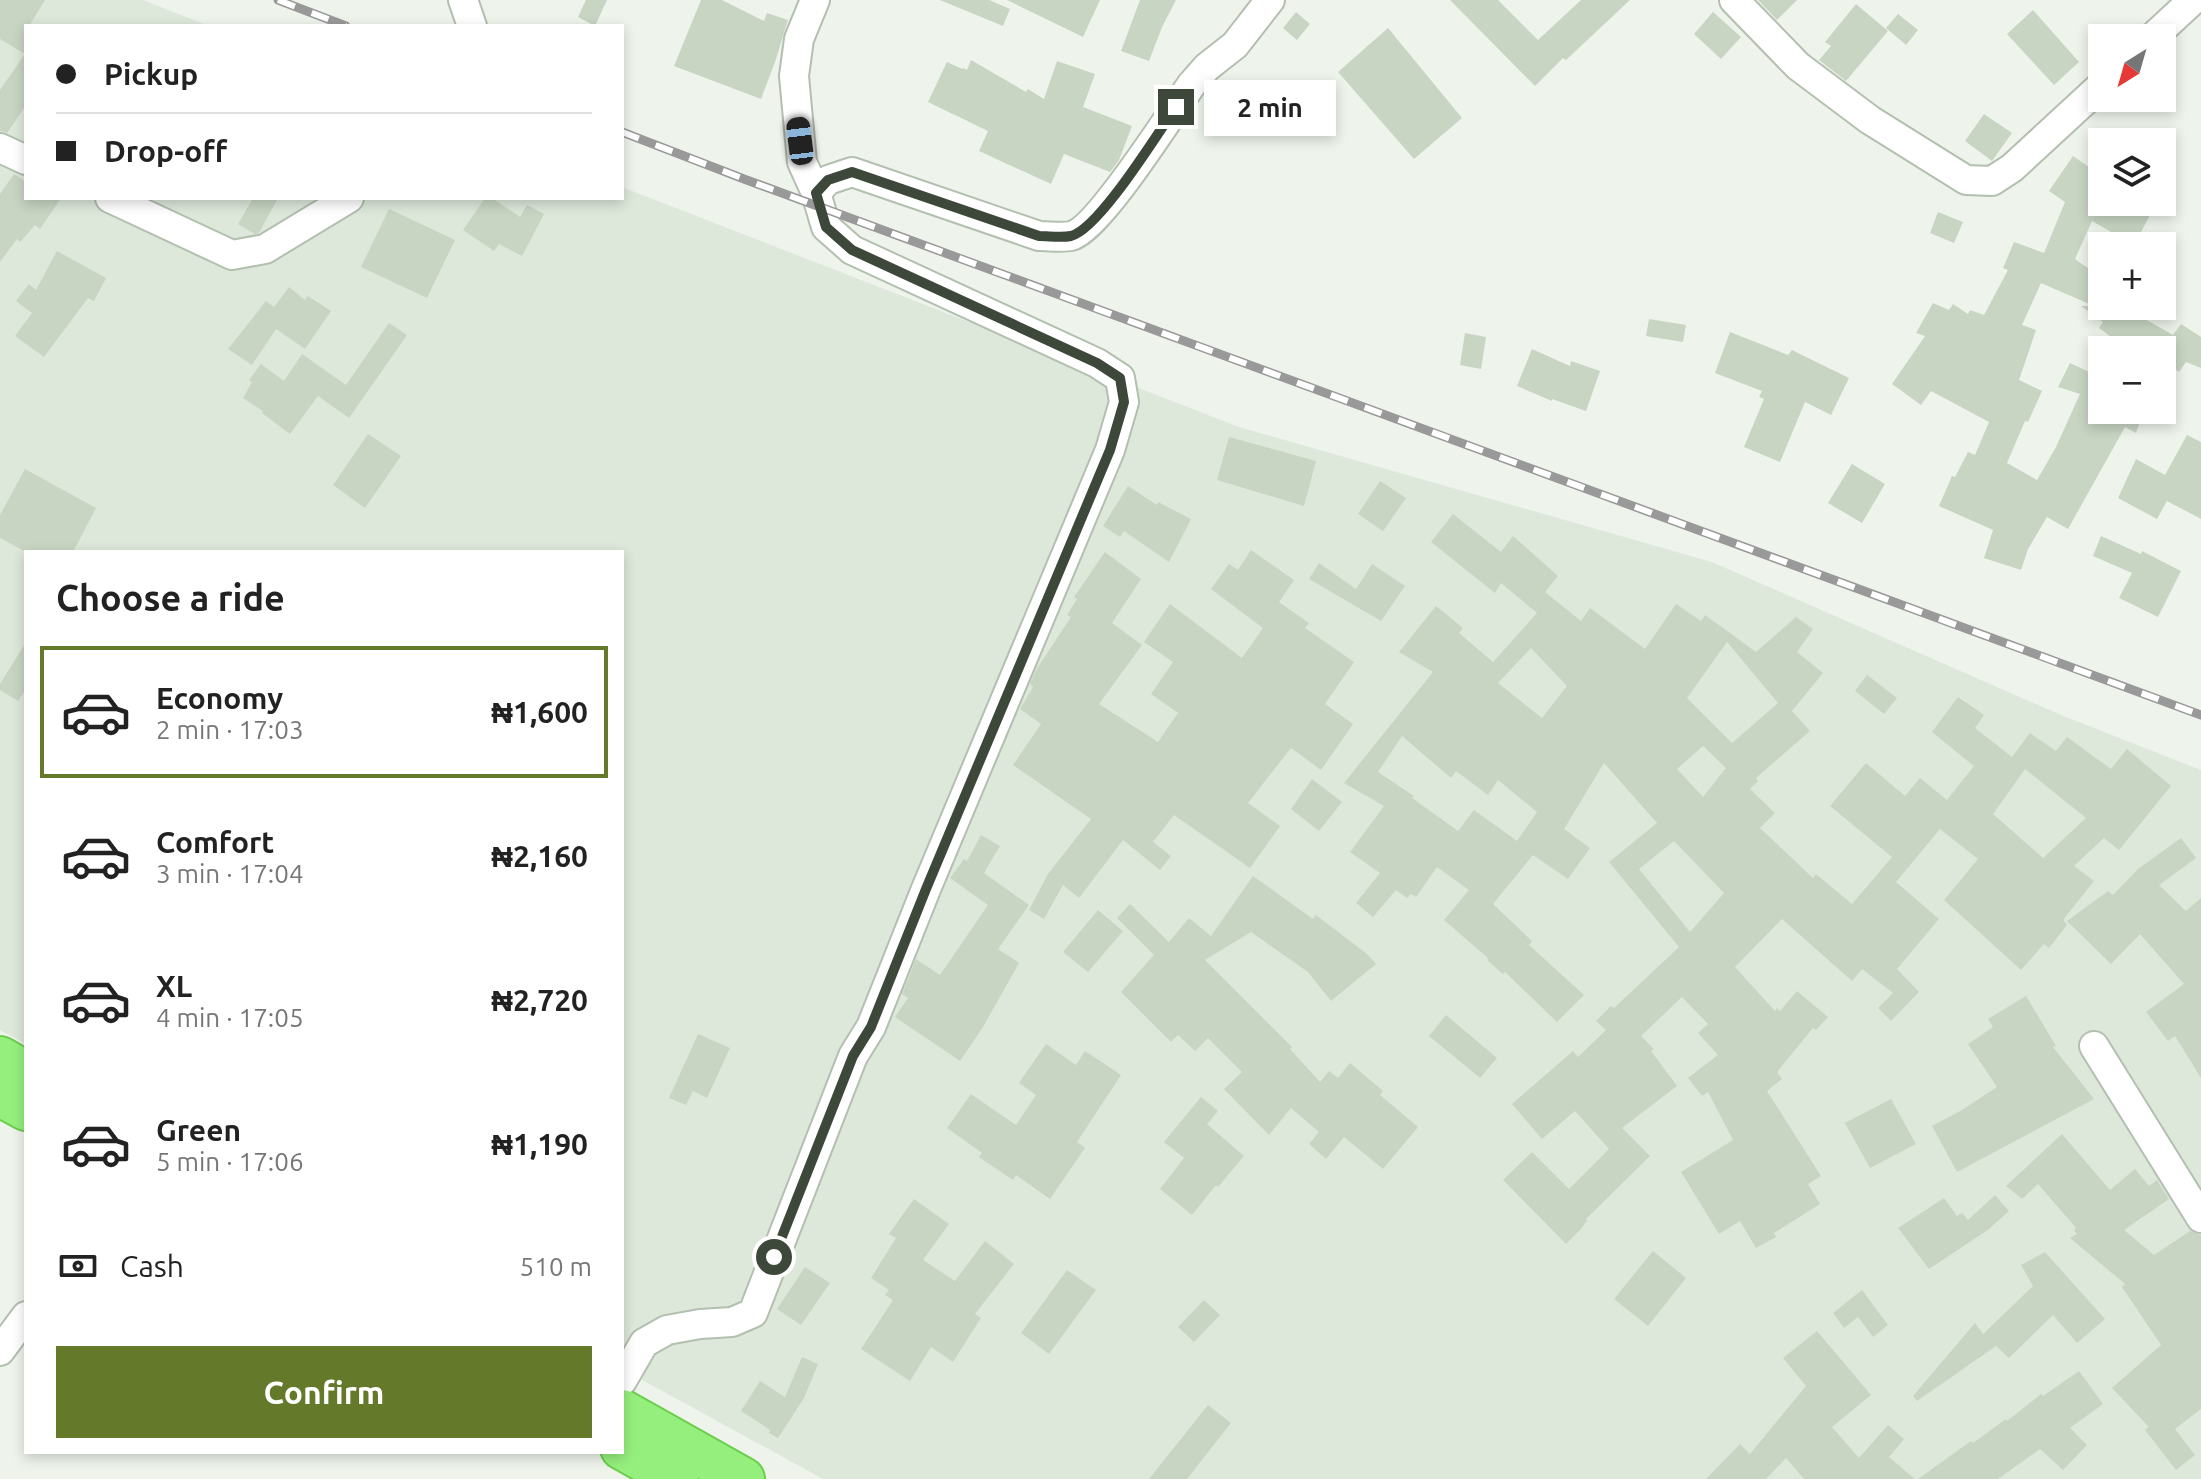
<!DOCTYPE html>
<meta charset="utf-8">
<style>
body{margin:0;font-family:Ubuntu,sans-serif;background:#f6f6f6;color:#222;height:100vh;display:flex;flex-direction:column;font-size:30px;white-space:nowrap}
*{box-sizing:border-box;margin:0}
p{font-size:26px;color:#767676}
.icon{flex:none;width:44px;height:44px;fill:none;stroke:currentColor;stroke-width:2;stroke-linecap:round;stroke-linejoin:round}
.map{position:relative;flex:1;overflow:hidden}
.side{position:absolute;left:24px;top:550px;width:600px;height:904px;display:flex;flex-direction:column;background:#fff;border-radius:0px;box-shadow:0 4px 12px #0003}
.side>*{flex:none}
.banner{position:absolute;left:24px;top:24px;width:600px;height:176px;border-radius:0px;box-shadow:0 4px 12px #0003;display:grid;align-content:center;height:176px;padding:0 32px;background:#fff}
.needle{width:52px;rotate:217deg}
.fabs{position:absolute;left:2088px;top:24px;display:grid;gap:16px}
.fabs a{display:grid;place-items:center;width:88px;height:88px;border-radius:0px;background:#fff;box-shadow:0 4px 12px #0003;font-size:40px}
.end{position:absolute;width:36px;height:36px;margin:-18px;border:10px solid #3e483a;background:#fff;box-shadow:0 0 0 4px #fff}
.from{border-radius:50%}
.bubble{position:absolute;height:56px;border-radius:0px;background:#fff;box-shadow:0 4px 12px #0003;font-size:26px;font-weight:700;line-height:56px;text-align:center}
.car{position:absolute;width:24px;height:48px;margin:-24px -12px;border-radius:10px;box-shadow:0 0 6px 2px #0007;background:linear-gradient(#222 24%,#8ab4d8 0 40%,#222 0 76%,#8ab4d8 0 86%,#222 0)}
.banner b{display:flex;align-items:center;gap:28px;height:76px;font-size:30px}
.banner b+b{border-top:2px solid #e0e0e0}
.banner i{width:20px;height:20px;background:#222}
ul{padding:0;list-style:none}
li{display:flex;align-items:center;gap:24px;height:132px;margin:0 16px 12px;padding:0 16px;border:4px solid transparent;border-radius:0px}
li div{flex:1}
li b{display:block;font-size:30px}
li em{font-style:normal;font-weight:700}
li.current{border-color:#64792a}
li>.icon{width:72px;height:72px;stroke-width:1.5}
h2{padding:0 32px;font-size:36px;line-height:96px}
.pay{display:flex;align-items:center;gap:20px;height:88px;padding:0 32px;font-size:30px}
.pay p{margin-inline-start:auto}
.cta{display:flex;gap:16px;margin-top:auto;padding:16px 32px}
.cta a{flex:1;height:92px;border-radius:0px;background:#64792a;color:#fff;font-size:32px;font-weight:700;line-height:92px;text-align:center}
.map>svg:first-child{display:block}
.residential{fill:#dde8db}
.building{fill:#c8d5c3;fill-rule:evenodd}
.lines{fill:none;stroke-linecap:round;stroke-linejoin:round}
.minor-casing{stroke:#b3bfaf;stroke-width:32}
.highway-casing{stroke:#6dce4d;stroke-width:46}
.minor{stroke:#fff;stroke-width:28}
.highway{stroke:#95ef7d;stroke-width:42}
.rail-casing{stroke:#999;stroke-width:9}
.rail{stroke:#fff;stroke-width:6;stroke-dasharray:18;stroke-linecap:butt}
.route{stroke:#3e483a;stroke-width:10}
</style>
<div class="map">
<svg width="2201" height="1479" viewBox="0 0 2201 1479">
<rect width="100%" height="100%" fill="#eef4ec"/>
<path class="residential" d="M 0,0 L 143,0 L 209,26 L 26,26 L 26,198 L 622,198 L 622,187 L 1239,427 L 1712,562 L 2061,715 L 2201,770 L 2201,1479 L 823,1479 L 622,1369 L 622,552 L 26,552 L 26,1044 L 0,1030 Z"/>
<path class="building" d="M 0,0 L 45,0 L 29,26 L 26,26 L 26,105 L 7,133 L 0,131 L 0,90 L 25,54 L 0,39 Z
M 586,0 L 607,0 L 595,26 L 578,17 Z
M 701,0 L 722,0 L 764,21 L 767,13 L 788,20 L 775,62 L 761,99 L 674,66 Z
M 940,0 L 989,0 L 1010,9 L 1003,26 Z
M 1007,0 L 1100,0 L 1083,37 Z
M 1140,0 L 1176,0 L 1162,27 L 1149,61 L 1121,51 Z
M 1450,0 L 1498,0 L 1538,40 L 1581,0 L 1630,0 L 1566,60 L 1563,58 L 1535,86 Z
M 1758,0 L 1797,0 L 1777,20 Z
M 1856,4 L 1888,31 L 1846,81 L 1819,60 L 1831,46 L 1825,42 Z
M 2033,10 L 2079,62 L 2054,85 L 2007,34 Z
M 1296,12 L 1310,24 L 1297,40 L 1283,28 Z
M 1713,12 L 1741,37 L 1721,59 L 1694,34 Z
M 1898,14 L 1918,30 L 1906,45 L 1886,28 Z
M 1388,28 L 1462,118 L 1414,159 L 1338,72 Z
M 971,60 L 1026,92 L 1028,89 L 1044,99 L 1057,61 L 1095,74 L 1083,107 L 1132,126 L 1119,160 L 1110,172 L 1064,154 L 1051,184 L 979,151 L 988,131 L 928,102 L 947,62 L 962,69 L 963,68 L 967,70 Z
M 1984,114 L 2012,133 L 1992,161 L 1965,141 Z
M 2073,156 L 2102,176 L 2102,202 L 2157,202 L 2134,245 L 2092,221 L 2075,259 L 2102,278 L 2102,306 L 2122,306 L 2173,335 L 2181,324 L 2201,337 L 2201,368 L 2186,362 L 2179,372 L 2162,359 L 2162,350 L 2125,350 L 2118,346 L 2118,342 L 2099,328 L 2103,322 L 2081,306 L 2094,306 L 2041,283 L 2022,325 L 2036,330 L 2019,380 L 2042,391 L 2028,422 L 2025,421 L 2007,463 L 2037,480 L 2056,447 L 2080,394 L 2058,387 L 2070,363 L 2102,378 L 2102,410 L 2144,410 L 2136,433 L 2125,427 L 2068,529 L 2047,517 L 2028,549 L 2021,570 L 1984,558 L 1993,530 L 1939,506 L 1952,476 L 1955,477 L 1968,452 L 1975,455 L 1989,422 L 1931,391 L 1921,405 L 1892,384 L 1925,336 L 1916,333 L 1933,303 L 1949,310 L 1953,304 L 1968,314 L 1970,310 L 1984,315 L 2008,270 L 2003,268 L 2014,242 L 2044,253 L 2065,202 L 2049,191 Z
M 14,174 L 26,182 L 26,198 L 61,198 L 40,229 L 35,225 L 20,242 L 17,239 L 0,262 L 0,194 Z
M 253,198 L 278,198 L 259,233 L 255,234 L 238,224 Z
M 485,198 L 492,198 L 520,217 L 527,205 L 544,214 L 522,256 L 499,244 L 494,251 L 463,230 Z
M 389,209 L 455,240 L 427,298 L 361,267 Z
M 1938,212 L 1963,222 L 1954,243 L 1930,233 Z
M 57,251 L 106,278 L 94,301 L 88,298 L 44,357 L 15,336 L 32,313 L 16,301 L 29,284 L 36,290 Z
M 289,287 L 305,300 L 308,296 L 331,311 L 305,349 L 276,329 L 252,365 L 228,349 L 266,301 L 274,307 Z
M 1649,319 L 1686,325 L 1683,342 L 1646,336 Z
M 389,323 L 407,335 L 349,418 L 318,396 L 290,434 L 262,413 L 263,411 L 243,398 L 252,382 L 249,380 L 261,364 L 284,381 L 302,354 L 346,385 Z
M 1730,332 L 1788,355 L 1792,350 L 1849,378 L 1831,415 L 1805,402 L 1780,462 L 1744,447 L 1764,399 L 1759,397 L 1762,391 L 1715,373 Z
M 1465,333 L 1486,337 L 1481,369 L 1460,365 Z
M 1532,349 L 1570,366 L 1571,361 L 1600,371 L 1586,411 L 1552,399 L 1552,401 L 1517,386 Z
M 368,434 L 401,456 L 365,508 L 333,485 Z
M 2187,435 L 2201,442 L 2201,519 L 2167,501 L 2157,519 L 2118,498 L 2136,459 L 2165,475 Z
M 1229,437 L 1316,461 L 1304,506 L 1217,480 Z
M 1852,464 L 1885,484 L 1862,523 L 1828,503 Z
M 25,469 L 96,508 L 73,552 L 26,552 L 0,538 L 0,515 Z
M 1380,481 L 1406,498 L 1383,531 L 1358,514 Z
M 1128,486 L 1157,505 L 1158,502 L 1191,519 L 1169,562 L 1124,531 L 1120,537 L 1103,526 Z
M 1453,514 L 1501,552 L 1513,536 L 1558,576 L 1545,592 L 1581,621 L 1590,608 L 1645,649 L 1676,604 L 1701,621 L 1705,615 L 1756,652 L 1796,617 L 1813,629 L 1797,652 L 1823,673 L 1792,711 L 1810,731 L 1756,778 L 1758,781 L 1750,789 L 1775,813 L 1760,828 L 1813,878 L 1816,874 L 1852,904 L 1892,857 L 1830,806 L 1866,763 L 1905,796 L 1920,778 L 1947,800 L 1974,766 L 1932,732 L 1958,697 L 1984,715 L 1975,728 L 2012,757 L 2030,733 L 2056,751 L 2067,737 L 2111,769 L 2127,749 L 2171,786 L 2119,850 L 2104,838 L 2074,866 L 2094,881 L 2063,920 L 2067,925 L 2049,948 L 2044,944 L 2021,970 L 1944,900 L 1978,859 L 1940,829 L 1896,882 L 1939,919 L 1897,969 L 1919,992 L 1891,1021 L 1878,1008 L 1893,993 L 1862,969 L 1852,981 L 1782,919 L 1735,967 L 1775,1011 L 1777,1008 L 1780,1011 L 1797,991 L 1828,1017 L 1816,1030 L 1813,1028 L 1777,1072 L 1782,1079 L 1767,1091 L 1821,1176 L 1808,1184 L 1820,1204 L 1774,1233 L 1776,1237 L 1756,1248 L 1740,1221 L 1719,1234 L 1681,1172 L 1733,1140 L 1708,1092 L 1702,1096 L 1688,1078 L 1718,1055 L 1698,1033 L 1708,1024 L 1682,997 L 1641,1036 L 1654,1049 L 1651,1051 L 1677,1086 L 1622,1128 L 1650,1156 L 1586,1219 L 1587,1221 L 1580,1230 L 1566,1244 L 1503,1180 L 1532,1152 L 1569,1189 L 1609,1149 L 1575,1111 L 1542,1139 L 1512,1104 L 1573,1051 L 1578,1057 L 1606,1030 L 1596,1021 L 1611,1006 L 1614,1008 L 1679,947 L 1609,862 L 1657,823 L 1604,763 L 1564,829 L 1590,848 L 1568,879 L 1533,855 L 1493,904 L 1532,941 L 1529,945 L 1584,995 L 1557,1022 L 1505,972 L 1503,974 L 1487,960 L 1488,958 L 1444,920 L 1469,890 L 1437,867 L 1416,897 L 1411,894 L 1407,898 L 1396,890 L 1373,917 L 1356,903 L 1380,873 L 1350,852 L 1384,806 L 1344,783 L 1433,672 L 1399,652 L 1436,606 L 1463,628 L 1459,633 L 1493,662 L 1537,613 L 1501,583 L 1495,593 L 1431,542 ZM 1727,642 L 1778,703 L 1732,743 L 1687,698 ZM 1531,648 L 1567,686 L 1542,718 L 1498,683 ZM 1402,736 L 1451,778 L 1456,771 L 1488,795 L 1498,780 L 1537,812 L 1517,841 L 1474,810 L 1458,831 L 1412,798 L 1414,796 L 1378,772 ZM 1703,746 L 1726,768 L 1703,797 L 1677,769 ZM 2025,769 L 2086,818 L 2043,858 L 1993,814 ZM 1674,841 L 1724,893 L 1690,932 L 1639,869 Z
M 2101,536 L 2141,554 L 2142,551 L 2181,571 L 2158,617 L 2119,598 L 2132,573 L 2093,556 Z
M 1251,550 L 1294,580 L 1279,602 L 1309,623 L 1305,628 L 1354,662 L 1325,704 L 1353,724 L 1321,770 L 1291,748 L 1248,803 L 1280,826 L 1250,868 L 1174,815 L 1153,842 L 1171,856 L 1160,870 L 1123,840 L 1079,898 L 1063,885 L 1044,919 L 1029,910 L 1048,874 L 1091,819 L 1013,765 L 1041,724 L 1020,709 L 1033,687 L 1030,684 L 1036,670 L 1071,617 L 1067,615 L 1077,599 L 1074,597 L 1105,552 L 1141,579 L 1112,623 L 1142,645 L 1099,704 L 1158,742 L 1178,713 L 1151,694 L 1173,662 L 1144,642 L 1170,604 L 1242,658 L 1263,628 L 1211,589 L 1229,564 L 1238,570 Z
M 1319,563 L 1356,589 L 1372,564 L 1405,586 L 1381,621 L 1309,579 Z
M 26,642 L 26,689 L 18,701 L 0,690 L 0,684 Z
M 1867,675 L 1897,698 L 1884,714 L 1855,691 Z
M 1312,779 L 1342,802 L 1319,831 L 1291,809 Z
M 981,835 L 1000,846 L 984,873 L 1029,905 L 998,949 L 1019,963 L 983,1027 L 960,1061 L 895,1017 L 908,998 L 902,994 L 916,959 L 940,975 L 988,905 L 950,878 L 964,859 L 967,861 Z
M 2181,838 L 2196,858 L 2159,885 L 2186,911 L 2201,898 L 2201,1078 L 2175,1036 L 2168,1041 L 2146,1012 L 2184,984 L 2140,934 L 2111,964 L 2067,921 L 2108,891 L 2113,895 L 2138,869 Z
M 1253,876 L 1313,919 L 1316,915 L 1367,954 L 1376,964 L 1331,1001 L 1308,972 L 1251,932 L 1205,960 L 1292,1047 L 1290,1049 L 1320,1082 L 1329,1071 L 1338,1078 L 1350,1063 L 1383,1091 L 1380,1095 L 1418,1127 L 1383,1169 L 1344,1137 L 1326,1159 L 1309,1144 L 1319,1132 L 1291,1108 L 1269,1135 L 1224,1089 L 1242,1072 L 1208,1038 L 1195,1051 L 1178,1035 L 1171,1042 L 1121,992 L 1154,955 L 1117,918 L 1130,904 L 1169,942 L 1189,918 L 1211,936 Z
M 1098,910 L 1123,931 L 1088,972 L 1063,952 Z
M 2026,996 L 2056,1046 L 2053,1047 L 2094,1099 L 1957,1172 L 1932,1126 L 1962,1110 L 1997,1087 L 1968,1044 L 1993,1027 L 1988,1019 Z
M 1446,1015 L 1497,1058 L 1480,1078 L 1429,1036 Z
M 698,1034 L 730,1048 L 707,1098 L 693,1091 L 686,1105 L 669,1098 Z
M 1046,1044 L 1076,1065 L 1085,1051 L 1121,1075 L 1077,1142 L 1085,1148 L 1050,1199 L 1016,1175 L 1013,1180 L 979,1157 L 982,1153 L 947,1128 L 971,1094 L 1016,1125 L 1036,1095 L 1019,1083 Z
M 1201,1097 L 1218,1111 L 1207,1124 L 1244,1156 L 1218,1187 L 1216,1185 L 1192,1215 L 1160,1189 L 1184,1158 L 1164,1142 Z
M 1891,1099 L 1916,1144 L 1870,1168 L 1845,1123 Z
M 2062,1134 L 2110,1190 L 2135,1169 L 2149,1186 L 2157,1180 L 2169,1199 L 2124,1230 L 2154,1255 L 2190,1231 L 2201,1235 L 2201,1409 L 2175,1429 L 2195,1455 L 2176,1470 L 2145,1430 L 2149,1427 L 2112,1388 L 2161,1345 L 2122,1287 L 2125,1284 L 2070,1238 L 2077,1234 L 2074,1230 L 2076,1228 L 2038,1184 L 2022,1199 L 2006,1186 Z
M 1995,1195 L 2009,1211 L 1989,1229 L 1929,1269 L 1898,1228 L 1944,1198 L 1957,1216 L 1962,1213 L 1968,1220 Z
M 914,1199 L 949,1224 L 923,1260 L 955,1281 L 985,1241 L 1014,1264 L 975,1314 L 981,1318 L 953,1362 L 931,1347 L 910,1381 L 861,1349 L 893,1300 L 885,1295 L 889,1290 L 871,1278 L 896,1238 L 889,1234 Z
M 1653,1251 L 1686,1278 L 1648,1326 L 1614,1299 Z
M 2045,1252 L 2105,1319 L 2077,1343 L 2053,1315 L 2009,1358 L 1996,1346 L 1917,1401 L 1913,1396 L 1975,1323 L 1983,1334 L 2033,1286 L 2021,1265 Z
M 805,1267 L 830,1283 L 801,1325 L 777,1309 Z
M 1067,1270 L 1096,1290 L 1049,1354 L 1021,1333 Z
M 1862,1290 L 1888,1325 L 1873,1337 L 1858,1317 L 1844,1328 L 1833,1313 Z
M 1204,1300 L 1220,1315 L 1194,1342 L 1178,1327 Z
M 1817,1331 L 1871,1395 L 1832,1427 L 1859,1458 L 1888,1425 L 1904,1439 L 1889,1457 L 1915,1479 L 1804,1479 L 1786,1458 L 1766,1479 L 1706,1479 L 1740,1444 L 1750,1454 L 1806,1386 L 1783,1358 Z
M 802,1357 L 818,1364 L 804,1398 L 778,1438 L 769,1433 L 770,1430 L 741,1411 L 760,1381 L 785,1397 Z
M 2079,1371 L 2103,1404 L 2070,1428 L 2087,1445 L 2063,1470 L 2040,1449 L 1998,1479 L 1918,1479 L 1971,1441 L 1973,1443 L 2006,1419 L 2007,1421 L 2041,1394 L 2043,1396 Z
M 1208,1405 L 1231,1423 L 1187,1479 L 1149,1479 Z"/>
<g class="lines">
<g class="minor-casing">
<path id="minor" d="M 463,0 L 472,26
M 815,0 L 799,39 L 794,76 L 802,162 L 816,193
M 1734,0 L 1798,66 L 1870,120 L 1966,180 L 1992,181 L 2012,168 L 2102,85
M 2152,38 L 2193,0
M 0,148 L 26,160
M 110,198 L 232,255 L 265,249 L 349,198
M 2094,1046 L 2201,1218
M 0,1351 L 26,1316
M 622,1381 L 644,1343 L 667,1330 L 700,1324 L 732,1322 L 753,1313 L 853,1056 L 871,1027 L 926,889 L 1110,450 L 1124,402 L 1120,378 L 1097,363 L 852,250 L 826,227 L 816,193 L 828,180 L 852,172 L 1039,236 C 1049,236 1062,238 1071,236 C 1099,229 1172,112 1192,84 L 1207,67 L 1235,45 L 1270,0"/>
</g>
<g class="highway-casing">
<path id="highway" d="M 0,1058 L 26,1073
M 0,1095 L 26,1109
M 622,1411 L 743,1479
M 622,1448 L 677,1479"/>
</g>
<use href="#minor" class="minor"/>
<use href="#highway" class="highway"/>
<g class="rail-casing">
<path id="rail" d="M 278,0 L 346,26
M 622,132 L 744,179 L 2201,715"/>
</g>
<use href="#rail" class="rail"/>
</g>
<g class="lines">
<path class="route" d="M 774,1257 L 853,1056 L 871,1027 L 926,889 L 1110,450 L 1124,402 L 1120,378 L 1097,363 L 852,250 L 826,227 L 816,193 L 828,180 L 852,172 L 1039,236 C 1049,236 1061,238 1071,236 C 1099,229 1157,134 1176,107"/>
</g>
</svg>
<div class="fabs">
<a><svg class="needle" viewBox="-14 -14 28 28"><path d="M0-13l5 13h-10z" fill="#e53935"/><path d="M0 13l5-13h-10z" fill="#767676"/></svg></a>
<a><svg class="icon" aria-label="layers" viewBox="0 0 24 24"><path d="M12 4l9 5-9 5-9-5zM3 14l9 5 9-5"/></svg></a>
<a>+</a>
<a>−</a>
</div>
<i class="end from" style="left:774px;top:1257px"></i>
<i class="end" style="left:1176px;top:107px"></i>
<div class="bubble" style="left:1204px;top:80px;width:132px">2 min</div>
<i class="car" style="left:800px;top:141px;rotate:353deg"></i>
<div class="banner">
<b><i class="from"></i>Pickup</b>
<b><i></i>Drop-off</b>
</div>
<section class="side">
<h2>Choose a ride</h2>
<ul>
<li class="current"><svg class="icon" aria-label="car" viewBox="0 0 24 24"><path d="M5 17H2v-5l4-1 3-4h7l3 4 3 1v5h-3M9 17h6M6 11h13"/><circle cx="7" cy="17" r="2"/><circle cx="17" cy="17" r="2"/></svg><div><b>Economy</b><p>2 min · 17:03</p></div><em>₦1,600</em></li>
<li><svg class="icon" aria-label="car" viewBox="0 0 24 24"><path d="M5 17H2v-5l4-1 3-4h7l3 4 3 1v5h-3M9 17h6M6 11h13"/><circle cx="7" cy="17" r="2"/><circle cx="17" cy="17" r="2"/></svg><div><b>Comfort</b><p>3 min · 17:04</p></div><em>₦2,160</em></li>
<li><svg class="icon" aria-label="car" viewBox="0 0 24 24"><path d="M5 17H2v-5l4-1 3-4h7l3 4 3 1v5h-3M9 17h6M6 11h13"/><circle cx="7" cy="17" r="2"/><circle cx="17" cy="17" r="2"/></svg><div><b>XL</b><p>4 min · 17:05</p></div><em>₦2,720</em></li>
<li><svg class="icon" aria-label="car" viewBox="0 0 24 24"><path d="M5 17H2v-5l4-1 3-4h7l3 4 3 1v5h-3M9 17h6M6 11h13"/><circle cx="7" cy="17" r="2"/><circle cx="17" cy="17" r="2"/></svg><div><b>Green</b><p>5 min · 17:06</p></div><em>₦1,190</em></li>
</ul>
<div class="pay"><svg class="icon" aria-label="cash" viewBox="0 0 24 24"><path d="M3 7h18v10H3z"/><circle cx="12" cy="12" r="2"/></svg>Cash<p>510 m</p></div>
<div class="cta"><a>Confirm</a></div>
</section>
</div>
